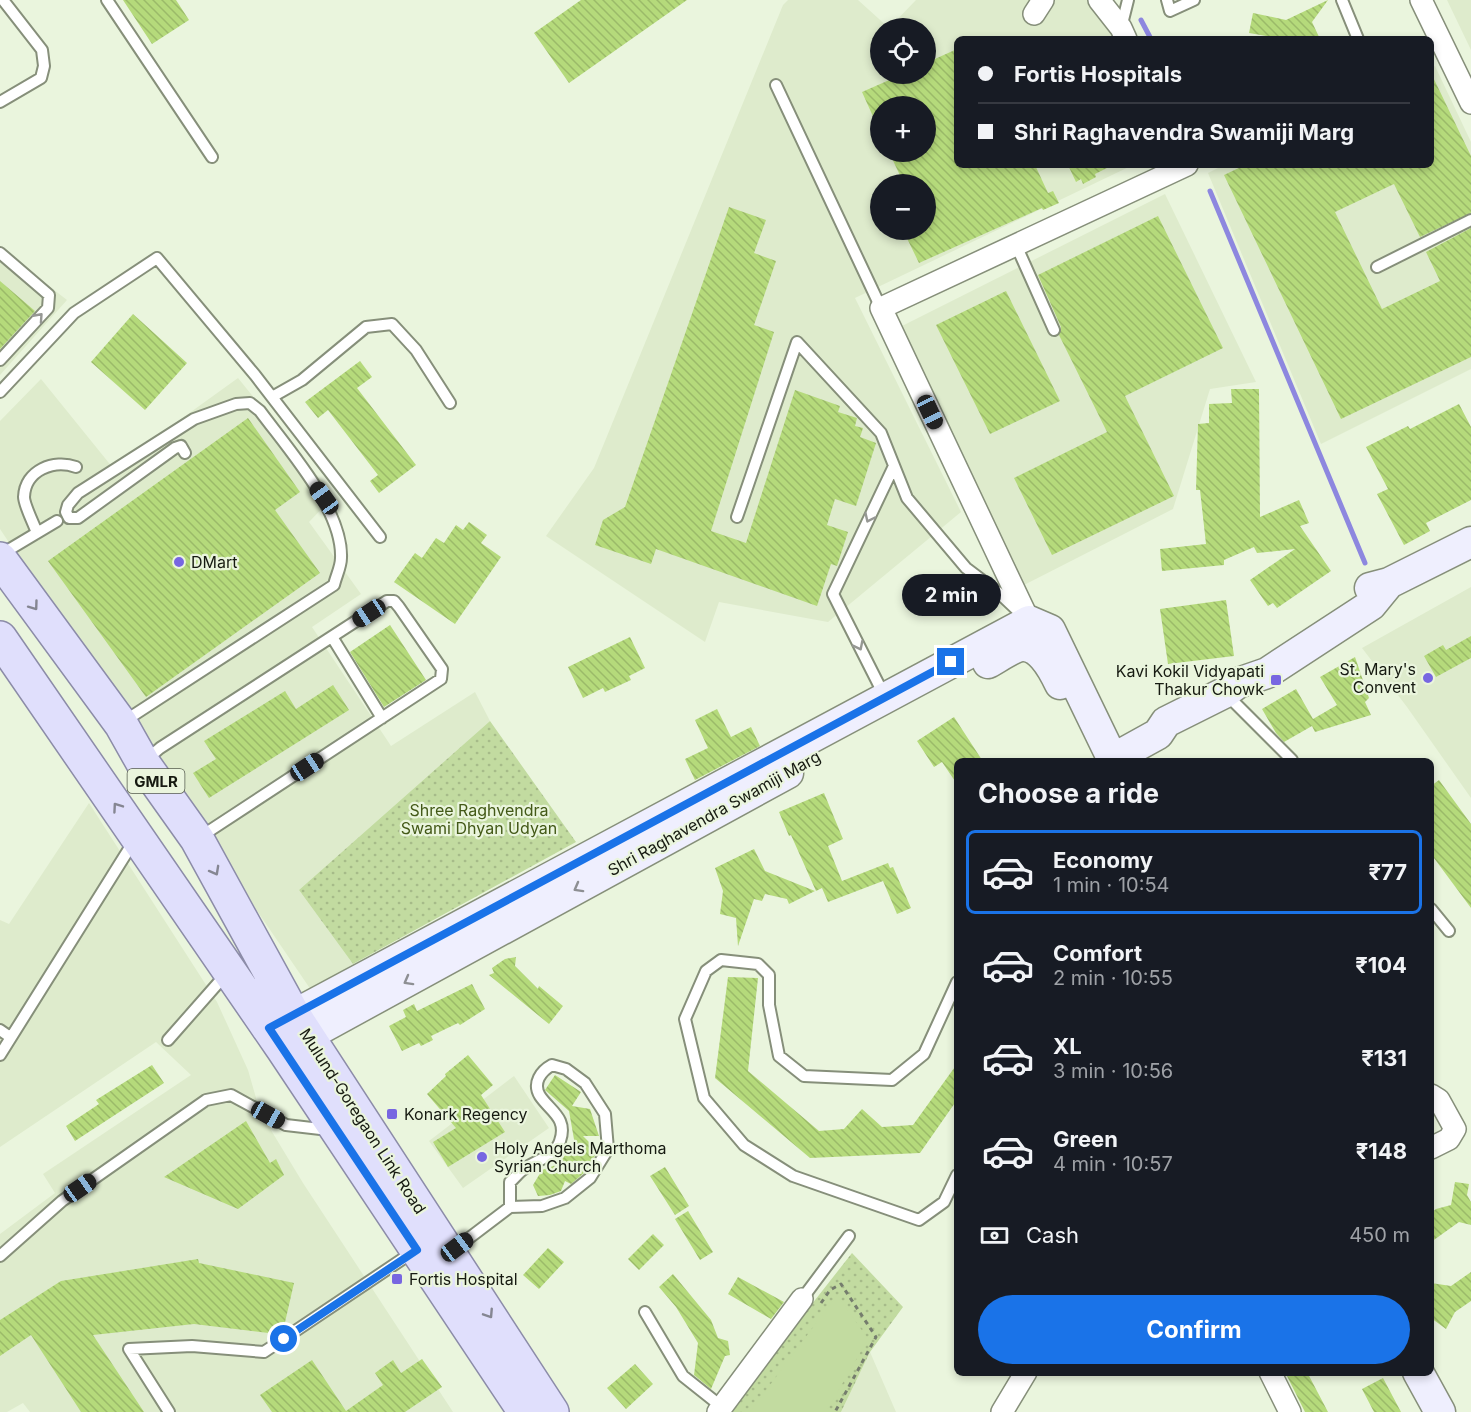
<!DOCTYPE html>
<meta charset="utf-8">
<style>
body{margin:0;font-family:Inter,sans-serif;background:#242831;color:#f1f3f6;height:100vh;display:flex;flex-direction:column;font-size:22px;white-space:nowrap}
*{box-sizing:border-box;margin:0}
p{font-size:20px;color:#9ea1a6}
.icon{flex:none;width:33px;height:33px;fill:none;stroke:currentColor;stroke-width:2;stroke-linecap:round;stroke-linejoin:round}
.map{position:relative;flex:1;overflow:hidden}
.panel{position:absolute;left:954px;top:758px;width:480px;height:618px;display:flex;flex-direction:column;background:#171b24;border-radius:9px;box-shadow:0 3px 9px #0003}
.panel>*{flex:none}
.guide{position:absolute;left:954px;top:36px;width:480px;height:132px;border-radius:9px;box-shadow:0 3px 9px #0003;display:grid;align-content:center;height:132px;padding:0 24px;background:#171b24}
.buttons{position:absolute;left:870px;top:18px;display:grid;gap:12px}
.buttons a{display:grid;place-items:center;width:66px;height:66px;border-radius:50%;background:#171b24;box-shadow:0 3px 9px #0003;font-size:30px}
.end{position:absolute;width:27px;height:27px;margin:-14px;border:8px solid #1a73e8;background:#fff;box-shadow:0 0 0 3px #fff}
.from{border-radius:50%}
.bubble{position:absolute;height:42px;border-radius:21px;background:#171b24;box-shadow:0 3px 9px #0003;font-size:20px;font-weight:700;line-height:42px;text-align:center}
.car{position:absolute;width:18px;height:36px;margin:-18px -9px;border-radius:8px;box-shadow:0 0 4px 2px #0007;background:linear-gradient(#222 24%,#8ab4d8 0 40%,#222 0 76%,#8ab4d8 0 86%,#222 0)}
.guide b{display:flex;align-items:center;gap:21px;height:57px;font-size:22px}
.guide b+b{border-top:2px solid #363941}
.guide i{width:15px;height:15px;background:#f1f3f6}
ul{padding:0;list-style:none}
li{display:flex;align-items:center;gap:18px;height:84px;margin:0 12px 9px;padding:0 12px;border:3px solid transparent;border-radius:9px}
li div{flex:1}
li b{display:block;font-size:22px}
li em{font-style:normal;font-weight:700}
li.selected{border-color:#1a73e8}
li>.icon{width:54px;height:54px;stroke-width:1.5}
h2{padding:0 24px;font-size:27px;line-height:72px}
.pay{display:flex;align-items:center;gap:15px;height:66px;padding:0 24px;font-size:22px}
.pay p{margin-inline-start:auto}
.cta{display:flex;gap:12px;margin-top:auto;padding:12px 24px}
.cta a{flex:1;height:69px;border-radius:36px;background:#1a73e8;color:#fff;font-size:24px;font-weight:700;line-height:69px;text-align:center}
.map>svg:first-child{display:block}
.built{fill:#deebcc;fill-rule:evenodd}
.park{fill:url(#park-dots)}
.pitch{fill:#c2dba0}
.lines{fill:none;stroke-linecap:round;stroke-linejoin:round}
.stream{stroke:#8d87df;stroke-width:5}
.building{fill:url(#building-back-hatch)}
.lane-casing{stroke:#868f7a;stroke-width:14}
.street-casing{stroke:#868f7a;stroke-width:24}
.secondary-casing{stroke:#868f7a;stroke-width:33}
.primary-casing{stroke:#8c8ca8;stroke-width:36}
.path{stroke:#757d6d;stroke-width:3;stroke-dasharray:4.5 4.5;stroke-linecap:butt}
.lane{stroke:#fff;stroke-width:10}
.street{stroke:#fff;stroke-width:21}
.secondary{stroke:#efeffe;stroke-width:30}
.primary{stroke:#e0dffc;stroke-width:33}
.oneway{stroke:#969894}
.oneway2{stroke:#858692}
.oneway3{stroke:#8d8f93}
.route{stroke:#1a73e8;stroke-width:8}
.poi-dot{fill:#7766e1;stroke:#eaf5dd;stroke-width:2}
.labels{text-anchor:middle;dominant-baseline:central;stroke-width:4.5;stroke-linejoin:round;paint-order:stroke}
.shield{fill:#eaf5dd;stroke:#565c4e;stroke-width:1.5}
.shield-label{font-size:15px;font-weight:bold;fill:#161a11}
.poi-label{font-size:16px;fill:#161a11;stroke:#eaf5dd;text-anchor:start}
.park-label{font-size:16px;fill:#435917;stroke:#eaf5dd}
.street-label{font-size:16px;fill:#161a11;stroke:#eaf5dd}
</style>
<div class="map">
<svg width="1471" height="1412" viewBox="0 0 1471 1412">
<defs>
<pattern id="park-dots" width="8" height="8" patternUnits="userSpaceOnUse" patternTransform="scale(1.5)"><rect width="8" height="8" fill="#c2dba0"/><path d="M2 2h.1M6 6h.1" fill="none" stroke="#a6bb89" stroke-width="1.8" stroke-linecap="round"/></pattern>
<pattern id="building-back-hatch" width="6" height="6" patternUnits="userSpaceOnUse" patternTransform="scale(1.5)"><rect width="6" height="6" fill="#b5da7b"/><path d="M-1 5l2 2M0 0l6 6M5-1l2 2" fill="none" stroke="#9bba69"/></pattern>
</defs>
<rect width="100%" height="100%" fill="#eaf5dd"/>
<path class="built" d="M 788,0 L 858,0 L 889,28 L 916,0 L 1091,0 L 1116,39 L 957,39 L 957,165 L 1133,165 L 855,298 L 961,512 L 828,622 L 719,602 L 705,642 L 546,536 L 594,468 L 783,5 ZM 880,28 L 926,28 L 926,74 L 880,74 ZM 880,106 L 926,106 L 926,152 L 880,152 ZM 880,184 L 926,184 L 926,230 L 880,230 Z
M 1447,0 L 1471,0 L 1471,50 Z
M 1435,66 L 1471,142 L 1471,369 L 1321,444 L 1208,173 L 1224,165 L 1431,165 L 1431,68 Z
M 1165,194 L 1256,382 L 1210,389 L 1173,509 L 1024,585 L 902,326 Z
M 0,248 L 67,300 L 0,375 Z
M 238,378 L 334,496 L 309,522 L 361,594 L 312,627 L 391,746 L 475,692 L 490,721 L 299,890 L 353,964 L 311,990 L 143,743 L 0,529 L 0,421 L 41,379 L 113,468 Z
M 1471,587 L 1471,798 L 1407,707 L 1362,648 Z
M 89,803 L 217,1002 L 248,1070 L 260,1112 L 303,1183 L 453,1412 L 30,1412 L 23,1403 L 7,1412 L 0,1412 L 0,1234 L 55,1193 L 43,1174 L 191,1075 L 156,1042 L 0,1147 L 0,920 L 9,924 Z
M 514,1076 L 549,1128 L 463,1188 L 429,1141 Z
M 870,1352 L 896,1412 L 841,1412 Z"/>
<path class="park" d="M 490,721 L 576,842 L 353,964 L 299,890 Z
M 852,1253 L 903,1307 L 870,1352 L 841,1412 L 727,1412 Z"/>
<path class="pitch" d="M 837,1295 L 868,1339 L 826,1412 L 750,1412 Z"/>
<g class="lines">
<path class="stream" d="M 1141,20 L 1151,39
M 1210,191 L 1365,563"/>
</g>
<path class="building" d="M 123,0 L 176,0 L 189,20 L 152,44 Z
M 581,0 L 687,0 L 569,83 L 534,33 Z
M 1328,0 L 1312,22 L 1320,39 L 1283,39 L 1249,33 L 1253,13 L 1286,20 Z
M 957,49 L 957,165 L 1035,165 L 1048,193 L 1053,191 L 1059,203 L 1043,210 L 1042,208 L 919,263 L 903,230 L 926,230 L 926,184 L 904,184 L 889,152 L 926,152 L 926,106 L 880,106 L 880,132 L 862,92 L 903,74 L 926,74 L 926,63 Z
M 1431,73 L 1471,156 L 1471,213 L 1420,237 L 1394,184 L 1335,212 L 1382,309 L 1440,281 L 1426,252 L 1471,228 L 1471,357 L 1341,419 L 1224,175 L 1245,165 L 1431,165 Z
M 1068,165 L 1113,165 L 1095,174 L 1096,177 L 1083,184 L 1081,179 L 1076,182 Z
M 729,207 L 766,220 L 754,253 L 776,261 L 754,325 L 774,332 L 711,531 L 746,543 L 795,390 L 840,406 L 838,412 L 857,418 L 855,426 L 863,428 L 860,437 L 876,443 L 856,506 L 835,499 L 827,525 L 848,532 L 837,566 L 831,564 L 817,606 L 656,549 L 651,564 L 595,545 L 603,520 L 625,507 Z
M 1158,216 L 1223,348 L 1125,396 L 1174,496 L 1052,555 L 1014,478 L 1107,432 L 1059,335 L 1061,327 L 1038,275 Z
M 0,281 L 35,311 L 0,349 Z
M 1006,291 L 1060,401 L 990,434 L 936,325 Z
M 133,314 L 187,363 L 145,410 L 91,362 Z
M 360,361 L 372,377 L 357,388 L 416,465 L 379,493 L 370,481 L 378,475 L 328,410 L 318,418 L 305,402 Z
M 1231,389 L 1259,389 L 1260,517 L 1299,500 L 1309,523 L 1300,526 L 1331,571 L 1277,608 L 1273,603 L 1268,606 L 1250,580 L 1295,549 L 1257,553 L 1254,547 L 1224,560 L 1224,565 L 1162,571 L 1160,549 L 1206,544 L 1200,490 L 1196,490 L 1198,424 L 1209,423 L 1209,404 L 1232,403 Z
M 1459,404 L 1471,427 L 1471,500 L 1426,523 L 1430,531 L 1404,545 L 1377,494 L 1388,489 L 1366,447 L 1408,426 L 1410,429 Z
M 248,418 L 300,492 L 275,510 L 320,573 L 146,697 L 48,561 Z
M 469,522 L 487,535 L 481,543 L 501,557 L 455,624 L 394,582 L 415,553 L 422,558 L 436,538 L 444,543 L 456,525 L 463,530 Z
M 1226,600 L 1234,656 L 1168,664 L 1160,609 Z
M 390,625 L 426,680 L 384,707 L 350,652 Z
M 1471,636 L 1471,658 L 1436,677 L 1424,656 L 1443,645 L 1446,650 Z
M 630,637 L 645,668 L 629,676 L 631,680 L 605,692 L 603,688 L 583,698 L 568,667 Z
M 1355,657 L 1369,698 L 1365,702 L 1371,715 L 1315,732 L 1312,726 L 1284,742 L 1276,733 L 1262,709 L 1296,689 L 1313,719 L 1337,705 L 1320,677 Z
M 333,685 L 349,710 L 209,798 L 193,773 L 216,759 L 204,741 L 285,691 L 296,709 Z
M 717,709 L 731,737 L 751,727 L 760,746 L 695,780 L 685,759 L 708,748 L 695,720 Z
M 954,717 L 982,760 L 957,760 L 957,784 L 942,762 L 934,767 L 917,741 Z
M 1439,780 L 1471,824 L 1471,908 L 1431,854 L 1431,786 Z
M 824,793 L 843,839 L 828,846 L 842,881 L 888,863 L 890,868 L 893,867 L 911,908 L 897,914 L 883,881 L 828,902 L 822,888 L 816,891 L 791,835 L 789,836 L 779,812 Z
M 754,849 L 765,871 L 815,891 L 789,904 L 787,899 L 765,894 L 762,901 L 754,899 L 738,946 L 736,918 L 720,914 L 723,891 L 715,868 Z
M 516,957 L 515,966 L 538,989 L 539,986 L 563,1006 L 549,1024 L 489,975 L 494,973 L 492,968 L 505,959 Z
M 728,977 L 758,978 L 748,1071 L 819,1131 L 844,1129 L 862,1109 L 882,1127 L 913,1125 L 957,1064 L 957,1100 L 920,1153 L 810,1158 L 715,1078 Z
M 472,984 L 485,1009 L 460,1025 L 458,1023 L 431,1036 L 433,1040 L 421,1046 L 419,1043 L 402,1051 L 389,1026 L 406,1017 L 403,1010 L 414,1004 L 417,1011 Z
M 468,1055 L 493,1085 L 481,1095 L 505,1132 L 448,1167 L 433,1142 L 456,1128 L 427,1094 L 446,1076 L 445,1074 Z
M 152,1065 L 164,1083 L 75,1141 L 66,1126 L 99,1104 L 96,1100 Z
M 555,1075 L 581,1092 L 572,1106 L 590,1109 L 599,1136 L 583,1136 L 598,1151 L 584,1173 L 571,1184 L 565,1181 L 561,1191 L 550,1195 L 538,1196 L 533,1185 L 542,1170 L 556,1165 L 575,1145 L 569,1111 L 545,1090 Z
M 246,1121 L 270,1163 L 276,1159 L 284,1175 L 238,1209 L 164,1177 Z
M 665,1167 L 689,1206 L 675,1215 L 650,1176 Z
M 1455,1182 L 1469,1184 L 1467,1195 L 1471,1202 L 1471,1225 L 1459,1222 L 1431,1242 L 1431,1213 L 1436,1209 L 1451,1205 Z
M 688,1211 L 713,1252 L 700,1260 L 675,1219 Z
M 653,1234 L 664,1245 L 639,1270 L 628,1259 Z
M 548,1248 L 564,1262 L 539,1289 L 523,1275 Z
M 198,1259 L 199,1263 L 294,1283 L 283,1331 L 277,1334 L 194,1324 L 93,1335 L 144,1412 L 81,1412 L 31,1335 L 0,1356 L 0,1320 L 61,1281 Z
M 1471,1272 L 1471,1301 L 1455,1312 L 1446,1329 L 1431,1318 L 1434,1314 L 1431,1307 L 1431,1283 L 1451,1286 Z
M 673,1274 L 711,1320 L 718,1338 L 728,1341 L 730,1355 L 725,1356 L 711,1389 L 694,1375 L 698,1343 L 676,1307 L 659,1287 Z
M 738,1277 L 784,1302 L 771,1319 L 728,1294 Z
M 422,1359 L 442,1387 L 405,1412 L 272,1412 L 260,1395 L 312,1360 L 346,1411 L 383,1385 L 375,1373 L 393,1360 L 401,1373 Z
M 635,1364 L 653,1384 L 626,1409 L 607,1388 Z
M 1285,1372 L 1307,1372 L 1328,1412 L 1305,1412 Z
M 1383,1378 L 1401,1412 L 1374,1412 L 1362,1389 Z"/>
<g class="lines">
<g class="lane-casing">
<path id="lane" d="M 107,0 L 212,157
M 1167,0 L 1170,11 L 1194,0
M 1342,0 L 1358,39
M 1121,28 L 1128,0
M 776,85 L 881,308
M 0,102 L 41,78 L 44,66 L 42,50 L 3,0
M 1016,245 L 1054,330
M 0,253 L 49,295 L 48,308 L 0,360
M 1377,267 L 1471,220
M 0,392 L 74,313 L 157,258 L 255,375 L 380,537
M 272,397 L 302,380 L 366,327 L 392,324 L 416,350 L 450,403
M 737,517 L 797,342 L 881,433 L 907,498 L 966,568 L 999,593 L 1017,610
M 37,533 C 34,524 24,505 24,497 C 25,470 54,459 76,467
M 0,555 L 57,521
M 332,637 L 382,718
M 1227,695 L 1292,760
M 885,697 L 833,594 L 894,466
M 123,722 L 334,585 C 336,576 341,567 341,558 C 343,510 288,449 260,411 L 250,403 L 236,404 L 194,419 L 78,493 L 68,505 L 66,512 L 69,518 L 78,518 L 175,448 L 181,446 L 185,453
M 146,760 L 160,748 L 387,601 L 394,601 L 399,607 L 442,669 L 441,679 L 200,837
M 1431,909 L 1449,931
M 957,982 L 924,1054 L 892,1080 L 804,1076 L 779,1056 L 769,1005 L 769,975 L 758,964 L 721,960 L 706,971 L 685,1019 L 704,1098 L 744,1145 L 793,1176 L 919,1220 L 944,1202 L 957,1175
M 0,1030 L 10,1037
M 168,1040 L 227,973
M 0,1055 L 134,841
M 452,1251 L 510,1207 L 542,1206 L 565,1198 L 590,1178 L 608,1149 L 605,1114 L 585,1083 L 566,1069 L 552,1065 C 541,1071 532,1083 540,1096 C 550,1111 568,1118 560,1141 C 555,1157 536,1160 524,1169 C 519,1172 515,1178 510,1182 L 510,1207
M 0,1256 L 62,1201 L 206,1100 L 231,1095 L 286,1125 L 329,1130
M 802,1299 L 849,1236
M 645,1312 L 683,1376 L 722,1407
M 169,1412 L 129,1349 L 192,1346 L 264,1352 L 413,1252"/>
</g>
<g class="street-casing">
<path id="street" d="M 1099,0 L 1121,28 L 1126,39
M 1421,0 L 1471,103
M 1034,14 L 1043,0
M 1031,633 L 1029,621 L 881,308 L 1187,165
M 1431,1095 L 1439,1100 L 1455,1129 L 1449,1139 L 1431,1148
M 1270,1372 L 1290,1412
M 718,1412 L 802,1299
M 1002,1412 L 1026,1372"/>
</g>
<g class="secondary-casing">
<path id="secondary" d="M 1370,588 L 1389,583 L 1471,542
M 988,663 C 997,658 1007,651 1017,647 C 1038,640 1053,669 1060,684
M 1111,760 L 1158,734 L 1166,722 L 1224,693 L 1238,683 L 1267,673 L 1371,605 L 1389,583
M 273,1026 L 1029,621 L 1050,630 L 1113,760
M 285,1048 L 788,773
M 1418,1372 L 1440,1412"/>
</g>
<g class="primary-casing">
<path id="primary" d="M 0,559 L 121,724 L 143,763 L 197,839 L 293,1014 L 552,1412
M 0,638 L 283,1049 L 525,1412"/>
</g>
<path class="path" d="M 821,1303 L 830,1290 L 841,1284 L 876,1337 L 835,1412"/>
<use href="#lane" class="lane"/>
<use href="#street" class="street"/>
<use href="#secondary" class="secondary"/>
<use href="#primary" class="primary"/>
</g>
<defs><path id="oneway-chevron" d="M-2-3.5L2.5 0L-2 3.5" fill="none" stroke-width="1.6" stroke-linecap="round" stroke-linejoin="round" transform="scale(1.5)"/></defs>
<g class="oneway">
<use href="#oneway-chevron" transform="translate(39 317) rotate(-48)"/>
<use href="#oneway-chevron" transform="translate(869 518) rotate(115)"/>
<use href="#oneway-chevron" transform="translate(859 646) rotate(63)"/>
</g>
<g class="oneway2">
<use href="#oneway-chevron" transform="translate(34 606) rotate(54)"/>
<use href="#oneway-chevron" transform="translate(117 807) rotate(-125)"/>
<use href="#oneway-chevron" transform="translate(215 871) rotate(61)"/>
<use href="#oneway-chevron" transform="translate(489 1314) rotate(57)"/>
</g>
<g class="oneway3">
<use href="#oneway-chevron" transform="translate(578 888) rotate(151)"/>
<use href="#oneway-chevron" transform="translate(408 981) rotate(151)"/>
</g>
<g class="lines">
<path class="route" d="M 284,1339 L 417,1250 L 269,1028 L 951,662"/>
</g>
<g class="poi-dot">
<circle cx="179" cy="562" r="6"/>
<circle cx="1428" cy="678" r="6"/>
<rect x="1270" y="674" width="12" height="12" rx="3"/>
<rect x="386" y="1108" width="12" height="12" rx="3"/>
<circle cx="482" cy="1157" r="6"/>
<rect x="391" y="1273" width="12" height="12" rx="3"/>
</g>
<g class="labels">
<rect class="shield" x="127.5" y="769" width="57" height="24" rx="4.5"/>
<g class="shield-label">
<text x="156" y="781">GMLR</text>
</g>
<g class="poi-label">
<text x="191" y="562">DMart</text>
<text x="1416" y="669" text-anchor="end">St. Mary's<tspan x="1416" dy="18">Convent</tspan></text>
<text x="1264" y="671" text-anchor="end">Kavi Kokil Vidyapati<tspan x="1264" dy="18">Thakur Chowk</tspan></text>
<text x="404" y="1114">Konark Regency</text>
<text x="494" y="1148">Holy Angels Marthoma<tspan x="494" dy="18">Syrian Church</tspan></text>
<text x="409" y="1279">Fortis Hospital</text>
</g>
<g class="park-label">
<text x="479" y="810">Shree Raghvendra<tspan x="479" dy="18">Swami Dhyan Udyan</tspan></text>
</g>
<g class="street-label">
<text transform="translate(714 813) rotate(-29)">Shri Raghavendra Swamiji Marg</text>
<text transform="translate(363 1121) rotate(57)">Mulund-Goregaon Link Road</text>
</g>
</g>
</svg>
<div class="buttons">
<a><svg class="icon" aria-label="locate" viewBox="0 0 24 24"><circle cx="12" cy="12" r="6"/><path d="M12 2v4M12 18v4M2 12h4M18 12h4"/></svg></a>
<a>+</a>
<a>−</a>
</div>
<i class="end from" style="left:284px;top:1339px"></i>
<i class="end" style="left:951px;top:662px"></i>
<div class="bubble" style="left:902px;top:574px;width:99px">2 min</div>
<i class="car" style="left:930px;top:412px;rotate:155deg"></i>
<i class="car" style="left:324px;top:498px;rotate:324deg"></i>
<i class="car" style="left:369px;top:613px;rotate:237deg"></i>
<i class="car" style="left:307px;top:767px;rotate:57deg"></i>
<i class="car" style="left:268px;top:1115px;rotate:119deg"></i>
<i class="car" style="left:80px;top:1188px;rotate:55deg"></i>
<i class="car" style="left:457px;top:1247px;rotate:53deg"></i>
<div class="guide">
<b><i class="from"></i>Fortis Hospitals</b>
<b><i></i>Shri Raghavendra Swamiji Marg</b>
</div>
<section class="panel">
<h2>Choose a ride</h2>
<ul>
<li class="selected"><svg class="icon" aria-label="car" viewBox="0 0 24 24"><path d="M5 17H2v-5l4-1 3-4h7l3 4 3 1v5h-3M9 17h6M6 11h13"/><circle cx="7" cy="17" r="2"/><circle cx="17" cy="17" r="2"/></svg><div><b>Economy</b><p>1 min · 10:54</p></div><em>₹77</em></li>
<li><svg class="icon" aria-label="car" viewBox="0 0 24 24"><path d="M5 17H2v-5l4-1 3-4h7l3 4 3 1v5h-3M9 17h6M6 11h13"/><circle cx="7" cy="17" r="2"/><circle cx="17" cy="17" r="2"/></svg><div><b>Comfort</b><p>2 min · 10:55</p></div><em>₹104</em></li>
<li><svg class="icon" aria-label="car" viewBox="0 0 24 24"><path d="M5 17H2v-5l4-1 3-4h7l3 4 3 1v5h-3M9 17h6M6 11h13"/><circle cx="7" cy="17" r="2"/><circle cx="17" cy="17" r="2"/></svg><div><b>XL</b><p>3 min · 10:56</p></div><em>₹131</em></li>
<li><svg class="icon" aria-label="car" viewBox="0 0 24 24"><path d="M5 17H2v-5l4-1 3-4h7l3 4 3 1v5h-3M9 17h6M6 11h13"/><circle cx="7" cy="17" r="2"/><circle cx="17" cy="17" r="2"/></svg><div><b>Green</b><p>4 min · 10:57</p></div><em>₹148</em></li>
</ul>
<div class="pay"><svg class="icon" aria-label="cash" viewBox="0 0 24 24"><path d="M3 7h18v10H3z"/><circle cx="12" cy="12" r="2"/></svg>Cash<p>450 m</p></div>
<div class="cta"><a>Confirm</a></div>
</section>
</div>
